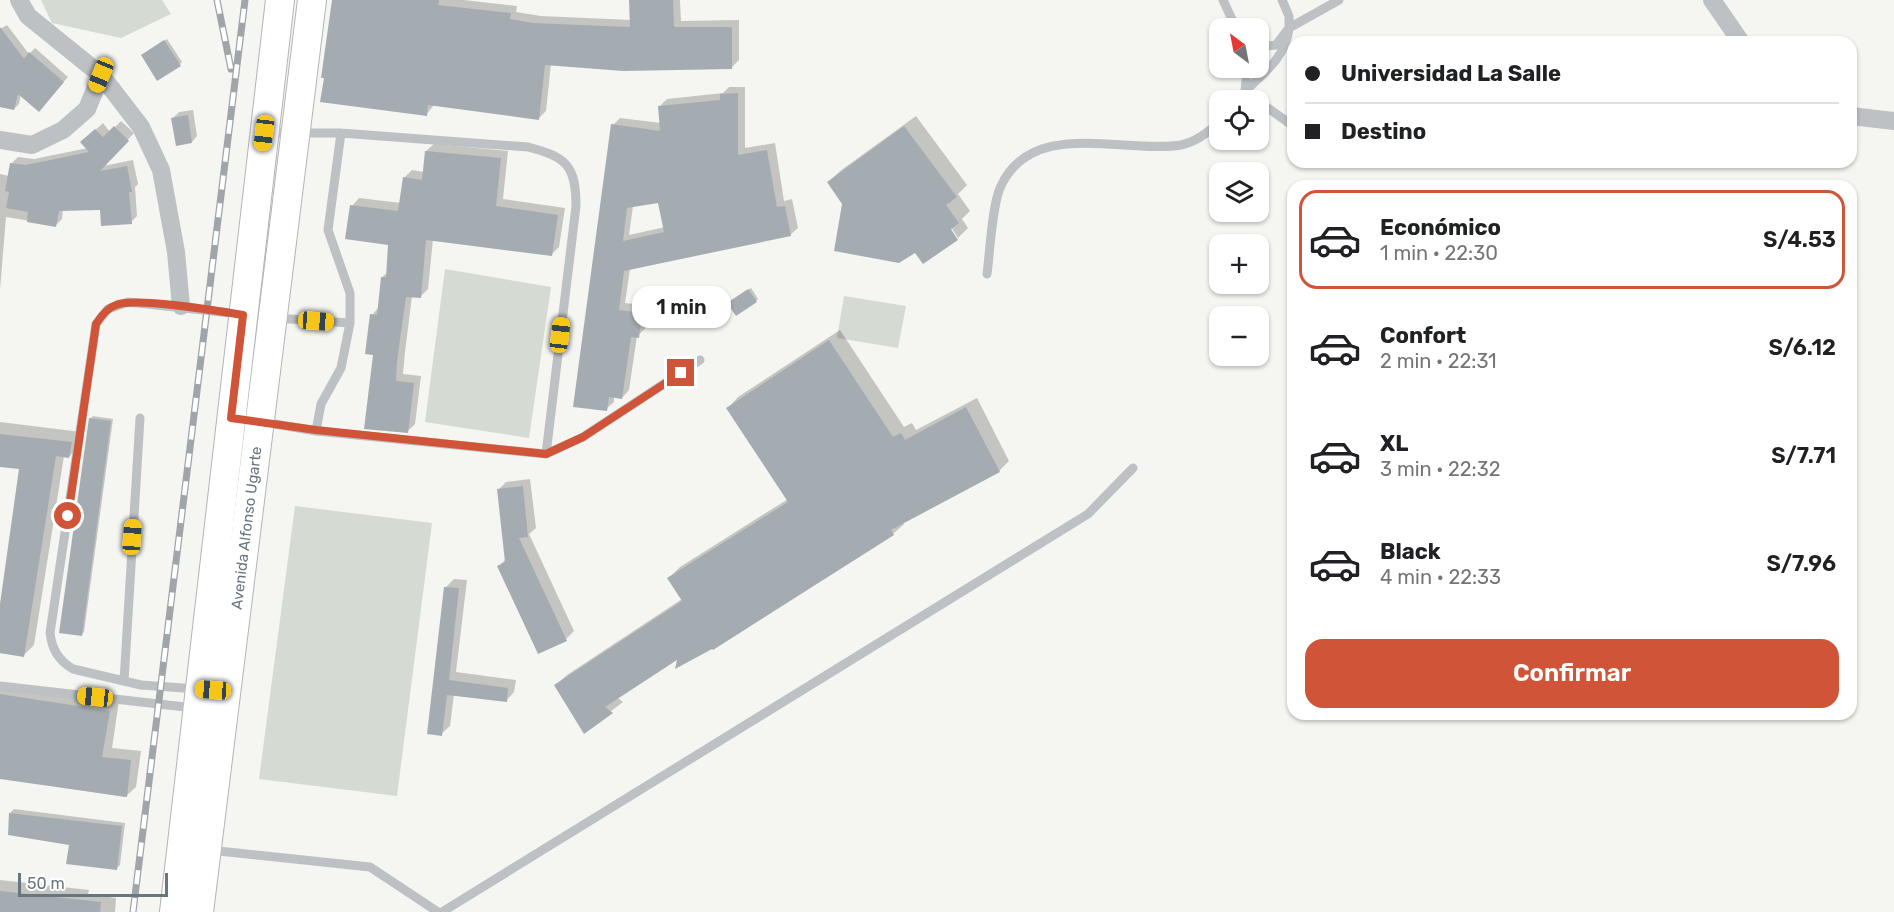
<!DOCTYPE html>
<html lang="es">
<meta charset="utf-8">
<style>
body{margin:0;font-family:Rubik,sans-serif;background:#f2f2f2;color:#202124;height:100vh;display:flex;flex-direction:column;font-size:22px;white-space:nowrap}
*{box-sizing:border-box;margin:0}
p{font-size:20px;color:#757577}
.icon{flex:none;width:33px;height:33px;fill:none;stroke:currentColor;stroke-width:2;stroke-linecap:round;stroke-linejoin:round}
.map{position:relative;flex:1;overflow:hidden}
.panel{position:absolute;left:1287px;top:180px;width:570px;height:540px;display:flex;flex-direction:column;background:#fff;border-radius:18px;box-shadow:0 2px 4px #0004}
.panel>*{flex:none}
.hud{position:absolute;left:1287px;top:36px;width:570px;height:132px;border-radius:18px;box-shadow:0 2px 4px #0004;display:grid;align-content:center;height:132px;padding:0 18px;background:#fff}
.needle{width:39px;rotate:328deg}
.tools{position:absolute;left:1209px;top:18px;display:grid;gap:12px}
.tools a{display:grid;place-items:center;width:60px;height:60px;border-radius:12px;background:#fff;box-shadow:0 2px 4px #0004;font-size:30px}
.scale{position:absolute;left:18px;bottom:15px;width:150px;box-sizing:border-box;padding-left:6px;border:3px solid #687680;border-top:0;font-size:16px;line-height:21px;white-space:nowrap;color:#687680;-webkit-text-stroke:4px #fff;paint-order:stroke}
.end{position:absolute;width:27px;height:27px;margin:-14px;border:8px solid #d05438;background:#fff;box-shadow:0 0 0 3px #fff}
.from{border-radius:50%}
.bubble{position:absolute;height:42px;border-radius:18px;background:#fff;box-shadow:0 2px 4px #0004;font-size:20px;font-weight:600;line-height:42px;text-align:center}
.car{position:absolute;width:18px;height:36px;margin:-18px -9px;border-radius:8px;box-shadow:0 0 4px 2px #0007;background:linear-gradient(#f5c518 24%,#345 0 40%,#f5c518 0 76%,#345 0 86%,#f5c518 0)}
.hud b{display:flex;align-items:center;gap:21px;height:57px;font-size:22px}
.hud b+b{border-top:2px solid #e0e0e0}
.hud i{width:15px;height:15px;background:#202124}
ul{padding:10px 0 0;list-style:none}
li{display:flex;align-items:center;gap:18px;height:99px;margin:0 12px 9px;padding:0 6px;border:3px solid transparent;border-radius:18px}
li div{flex:1}
li b{display:block;font-size:22px}
li em{font-style:normal;font-weight:600}
li.on{border-color:#d05438}
li>.icon{width:54px;height:54px;stroke-width:1.5}
.primary-button{display:flex;gap:12px;margin-top:auto;padding:12px 18px}
.primary-button a{flex:1;height:69px;border-radius:18px;background:#d05438;color:#fff;font-size:24px;font-weight:600;line-height:69px;text-align:center}
.map>svg:first-child{display:block}
.green{fill:#d5dad2}
.shadow{fill:#0003;fill-rule:evenodd}
.building{fill:#a5acb1;fill-rule:evenodd}
.lines{fill:none;stroke-linecap:round;stroke-linejoin:round}
.primary-casing{stroke:#b1b5b8;stroke-width:30}
.lane{stroke:#bdc1c4;stroke-width:9}
.street{stroke:#bdc1c4;stroke-width:18}
.primary{stroke:#fff;stroke-width:28}
.rail-casing{stroke:#9fa5a9;stroke-width:7}
.rail{stroke:#fff;stroke-width:4.5;stroke-dasharray:14;stroke-linecap:butt}
.route{stroke:#d05438;stroke-width:8}
.labels{text-anchor:middle;dominant-baseline:central;stroke-width:6;stroke-linejoin:round;paint-order:stroke}
.street-label{font-size:15px;fill:#687680;stroke:#fff}
</style>
<div class="map">
<svg width="1894" height="912" viewBox="0 0 1894 912">
<rect width="100%" height="100%" fill="#f5f5f2"/>
<path class="green" d="M 41,0 L 162,0 L 171,14 L 121,38 L 52,23 Z
M 445,269 L 551,287 L 529,438 L 425,422 Z
M 844,296 L 906,306 L 898,348 L 837,338 Z
M 295,506 L 432,523 L 397,796 L 259,779 Z"/>
<path class="shadow" d="M 334,0 L 464,0 L 517,6 L 516,12 L 541,16 L 631,20 L 630,0 L 680,0 L 681,21 L 739,20 L 739,60 L 732,67 L 551,64 L 546,111 L 539,118 L 434,105 L 426,115 Z
M 7,25 L 29,54 L 35,48 L 68,77 L 43,105 L 21,94 L 19,104 L 14,109 L 0,107 L 0,29 Z
M 167,39 L 182,62 L 180,64 L 145,53 Z
M 729,87 L 745,87 L 745,148 L 775,143 L 784,201 L 792,199 L 798,228 L 790,235 L 630,269 L 625,303 L 649,306 L 645,329 L 637,336 L 629,390 L 622,398 L 614,397 L 614,402 L 606,409 L 613,125 L 620,118 L 661,123 L 659,107 L 667,99 L 723,93 ZM 660,201 L 665,227 L 629,235 L 633,206 Z
M 193,110 L 197,136 L 192,142 L 173,118 L 179,112 Z
M 916,116 L 967,185 L 958,194 L 970,211 L 962,219 L 968,228 L 958,238 L 948,222 L 915,251 L 844,203 L 829,182 L 840,171 Z
M 121,121 L 134,133 L 103,166 L 133,160 L 138,184 L 135,187 L 137,216 L 131,222 L 101,208 L 63,209 L 62,219 L 56,225 L 6,217 L 0,290 L 0,174 L 9,176 L 12,163 L 18,157 L 34,159 L 88,148 L 89,136 L 103,123 L 110,132 Z
M 434,144 L 508,151 L 503,199 L 565,208 L 559,247 L 551,255 L 433,239 L 428,289 L 420,297 L 412,296 L 405,352 L 403,374 L 421,376 L 415,424 L 407,432 L 372,315 L 379,307 L 382,277 L 388,272 L 390,243 L 352,206 L 359,198 L 401,203 L 404,178 L 412,170 L 424,172 L 426,151 Z
M 751,288 L 758,299 L 756,301 L 731,301 Z
M 840,330 L 904,427 L 912,423 L 916,430 L 977,398 L 1009,461 L 999,471 L 903,522 L 904,524 L 893,534 L 679,657 L 617,697 L 623,702 L 585,731 L 556,685 L 567,675 L 682,599 L 669,578 L 680,567 L 788,499 L 728,408 L 738,397 Z
M 93,416 L 113,419 L 84,632 L 81,635 L 91,418 Z
M 0,422 L 81,432 L 79,446 L 69,457 L 64,456 L 34,645 L 23,656 L 0,653 L 0,613 L 21,468 L 0,465 Z
M 530,479 L 536,528 L 529,534 L 574,631 L 566,639 L 499,566 L 506,559 L 498,490 L 506,482 Z
M 454,579 L 467,580 L 456,672 L 516,680 L 514,692 L 506,701 L 454,694 L 450,726 L 441,734 L 446,587 Z
M 0,683 L 119,701 L 112,748 L 141,751 L 136,787 L 125,797 L 0,778 Z
M 14,809 L 125,823 L 120,865 L 116,869 L 10,813 Z
M 0,880 L 89,890 L 88,894 L 116,898 L 115,912 L 0,912 Z"/>
<path class="building" d="M 332,0 L 439,0 L 438,5 L 511,13 L 510,19 L 533,23 L 630,27 L 629,0 L 673,0 L 674,27 L 732,27 L 732,69 L 623,71 L 545,65 L 539,120 L 428,105 L 427,116 L 320,102 L 324,78 L 321,78 Z
M 0,27 L 24,59 L 29,52 L 64,82 L 39,112 L 18,94 L 14,110 L 0,107 Z
M 164,40 L 181,66 L 157,81 L 141,55 Z
M 738,93 L 738,155 L 767,150 L 777,207 L 785,206 L 791,236 L 624,271 L 619,310 L 642,313 L 639,338 L 631,337 L 622,399 L 609,397 L 607,411 L 573,407 L 611,124 L 660,131 L 658,106 L 720,100 L 720,94 ZM 658,203 L 664,232 L 623,241 L 627,208 Z
M 188,115 L 192,143 L 176,146 L 171,118 Z
M 114,126 L 129,141 L 100,171 L 127,166 L 132,192 L 129,192 L 132,224 L 101,226 L 100,210 L 59,211 L 56,227 L 27,222 L 28,212 L 6,208 L 9,192 L 5,191 L 10,163 L 26,165 L 89,152 L 80,142 L 95,129 L 103,137 Z
M 904,126 L 957,197 L 946,205 L 959,223 L 951,229 L 958,240 L 923,264 L 915,253 L 899,263 L 834,251 L 842,204 L 827,182 Z
M 425,151 L 501,158 L 496,206 L 558,215 L 552,256 L 426,240 L 421,298 L 406,297 L 397,361 L 396,381 L 414,383 L 408,433 L 364,429 L 373,355 L 365,354 L 370,314 L 377,315 L 381,277 L 386,277 L 388,245 L 345,239 L 350,205 L 398,211 L 403,177 L 422,180 Z
M 748,289 L 757,302 L 736,316 L 727,303 Z
M 829,340 L 893,437 L 901,433 L 905,440 L 966,407 L 1000,472 L 891,530 L 894,535 L 713,650 L 712,649 L 675,669 L 677,660 L 605,707 L 613,713 L 584,734 L 554,685 L 682,601 L 667,578 L 788,502 L 726,408 Z
M 89,418 L 111,421 L 82,636 L 59,633 Z
M 0,434 L 72,442 L 69,458 L 56,456 L 24,657 L 0,653 L 0,604 L 19,469 L 0,467 Z
M 523,486 L 528,537 L 519,538 L 567,641 L 538,654 L 497,566 L 505,562 L 497,489 Z
M 444,587 L 459,588 L 449,680 L 508,688 L 507,702 L 447,695 L 442,736 L 427,734 Z
M 0,694 L 110,711 L 102,757 L 131,760 L 127,797 L 0,779 Z
M 9,813 L 122,826 L 117,870 L 66,864 L 69,845 L 8,835 Z
M 0,891 L 101,902 L 100,912 L 0,912 Z"/>
<g class="lines">
<g class="primary-casing">
<g id="primary">
<path d="M 174,912 L 280,0"/>
<path id="s1" d="M 199,912 L 312,0"/>
</g>
</g>
<path class="lane" d="M 1223,0 L 1236,28
M 1258,47 L 1276,45 L 1289,28 L 1289,16 L 1282,0
M 1245,92 L 1247,68
M 1237,100 C 1257,77 1286,61 1289,28 L 1339,0
M 1258,101 L 1293,126
M 268,133 L 341,133 L 528,147 C 566,157 576,165 576,206 L 546,454
M 987,274 C 990,251 992,207 1000,188 C 1031,117 1123,154 1181,145 C 1195,142 1210,131 1220,121
M 275,318 L 350,323
M 263,422 L 316,431 L 546,454 L 583,437 L 700,360
M 316,431 L 321,404 L 341,368 L 350,323 L 350,293 L 328,230 L 341,133
M 124,681 L 140,418
M 0,686 L 194,708
M 197,689 L 141,685 L 73,669 C 58,660 52,649 50,633 L 96,324 L 108,309 L 128,302 L 240,314
M 209,850 L 370,867 L 438,912
M 442,912 L 1088,514 L 1133,468"/>
<path class="street" d="M 19,0 L 28,16 L 101,75 L 141,127 L 161,170 L 176,252 L 181,306
M 1712,0 L 1741,42
M 1851,116 L 1894,121
M 0,140 L 32,145 L 63,130 L 87,109 L 101,75"/>
<use href="#primary" class="primary"/>
<g class="rail-casing">
<path id="rail" d="M 217,0 L 231,69
M 133,912 L 245,0"/>
</g>
<use href="#rail" class="rail"/>
</g>
<g class="lines">
<path class="route" d="M 68,516 L 96,324 C 101,316 107,308 116,305 C 134,297 219,311 243,315 L 231,418 L 316,430 L 546,454 L 583,437 L 681,373"/>
</g>
<g class="labels">
<g class="street-label">
<text stroke="none"><textPath href="#s1" startOffset="387">Avenida Alfonso Ugarte</textPath></text>
</g>
</g>
</svg>
<div class="tools">
<a><svg class="needle" viewBox="-14 -14 28 28"><path d="M0-13l5 13h-10z" fill="#e53935"/><path d="M0 13l5-13h-10z" fill="#757577"/></svg></a>
<a><svg class="icon" aria-label="locate" viewBox="0 0 24 24"><circle cx="12" cy="12" r="6"/><path d="M12 2v4M12 18v4M2 12h4M18 12h4"/></svg></a>
<a><svg class="icon" aria-label="layers" viewBox="0 0 24 24"><path d="M12 4l9 5-9 5-9-5zM3 14l9 5 9-5"/></svg></a>
<a>+</a>
<a>−</a>
</div>
<div class="scale">50 m</div>
<i class="end from" style="left:68px;top:516px"></i>
<i class="end" style="left:681px;top:373px"></i>
<div class="bubble" style="left:632px;top:286px;width:99px">1 min</div>
<i class="car" style="left:101px;top:75px;rotate:202deg"></i>
<i class="car" style="left:264px;top:133px;rotate:187deg"></i>
<i class="car" style="left:316px;top:321px;rotate:94deg"></i>
<i class="car" style="left:560px;top:335px;rotate:7deg"></i>
<i class="car" style="left:132px;top:537px;rotate:4deg"></i>
<i class="car" style="left:213px;top:690px;rotate:274deg"></i>
<i class="car" style="left:95px;top:697px;rotate:276deg"></i>
<div class="hud">
<b><i class="from"></i>Universidad La Salle</b>
<b><i></i>Destino</b>
</div>
<section class="panel">
<ul>
<li class="on"><svg class="icon" aria-label="car" viewBox="0 0 24 24"><path d="M5 17H2v-5l4-1 3-4h7l3 4 3 1v5h-3M9 17h6M6 11h13"/><circle cx="7" cy="17" r="2"/><circle cx="17" cy="17" r="2"/></svg><div><b>Económico</b><p>1 min · 22:30</p></div><em>S/4.53</em></li>
<li><svg class="icon" aria-label="car" viewBox="0 0 24 24"><path d="M5 17H2v-5l4-1 3-4h7l3 4 3 1v5h-3M9 17h6M6 11h13"/><circle cx="7" cy="17" r="2"/><circle cx="17" cy="17" r="2"/></svg><div><b>Confort</b><p>2 min · 22:31</p></div><em>S/6.12</em></li>
<li><svg class="icon" aria-label="car" viewBox="0 0 24 24"><path d="M5 17H2v-5l4-1 3-4h7l3 4 3 1v5h-3M9 17h6M6 11h13"/><circle cx="7" cy="17" r="2"/><circle cx="17" cy="17" r="2"/></svg><div><b>XL</b><p>3 min · 22:32</p></div><em>S/7.71</em></li>
<li><svg class="icon" aria-label="car" viewBox="0 0 24 24"><path d="M5 17H2v-5l4-1 3-4h7l3 4 3 1v5h-3M9 17h6M6 11h13"/><circle cx="7" cy="17" r="2"/><circle cx="17" cy="17" r="2"/></svg><div><b>Black</b><p>4 min · 22:33</p></div><em>S/7.96</em></li>
</ul>
<div class="primary-button"><a>Confirmar</a></div>
</section>
</div>
